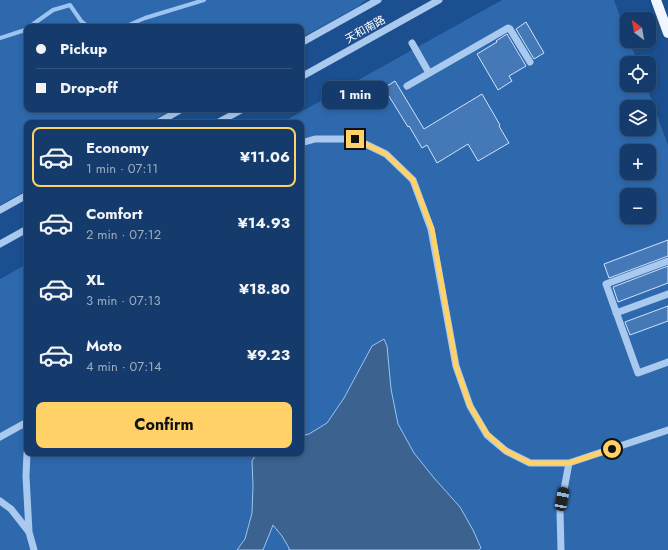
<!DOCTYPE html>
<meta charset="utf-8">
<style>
body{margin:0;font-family:Jost,"Noto Sans SC",sans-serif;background:#1d4271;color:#f1f3f6;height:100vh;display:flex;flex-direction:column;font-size:15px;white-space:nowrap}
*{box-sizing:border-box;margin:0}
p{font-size:13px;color:#9dadc1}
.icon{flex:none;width:22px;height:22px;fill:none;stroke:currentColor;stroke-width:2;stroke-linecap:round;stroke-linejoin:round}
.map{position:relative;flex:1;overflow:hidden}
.panel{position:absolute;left:24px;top:120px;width:280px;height:336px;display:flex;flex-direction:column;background:#143b6b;border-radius:8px;box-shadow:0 2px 6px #0003,0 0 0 1px #33557e}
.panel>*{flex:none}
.guide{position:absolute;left:24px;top:24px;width:280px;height:88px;border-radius:8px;box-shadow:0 2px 6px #0003,0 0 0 1px #33557e;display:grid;align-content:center;height:88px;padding:0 12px;background:#143b6b}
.needle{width:26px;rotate:329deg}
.tools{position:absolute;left:620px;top:12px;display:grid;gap:8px}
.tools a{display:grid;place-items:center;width:36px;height:36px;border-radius:8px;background:#143b6b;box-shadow:0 2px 6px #0003,0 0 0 1px #33557e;font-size:20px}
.end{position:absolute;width:18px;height:18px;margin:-9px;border:5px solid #ffd166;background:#111;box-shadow:0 0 0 2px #111}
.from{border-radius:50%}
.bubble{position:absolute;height:28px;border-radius:8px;background:#143b6b;box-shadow:0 2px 6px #0003,0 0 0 1px #33557e;font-size:13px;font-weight:700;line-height:28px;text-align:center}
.car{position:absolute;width:12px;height:24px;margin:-12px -6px;border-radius:5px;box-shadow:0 0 3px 1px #0007;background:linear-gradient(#222 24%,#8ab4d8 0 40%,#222 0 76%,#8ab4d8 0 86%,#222 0)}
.guide b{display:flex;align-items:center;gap:14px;height:38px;font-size:15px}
.guide b+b{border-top:1px solid #33557e}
.guide i{width:10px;height:10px;background:#f1f3f6}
ul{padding:7px 0 0;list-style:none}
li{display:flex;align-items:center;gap:12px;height:60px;margin:0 8px 6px;padding:0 4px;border:2px solid transparent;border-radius:8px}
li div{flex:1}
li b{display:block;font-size:15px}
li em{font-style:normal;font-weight:700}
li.current{border-color:#ffd166}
li>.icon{width:36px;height:36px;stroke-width:1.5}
.primary-button{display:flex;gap:8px;margin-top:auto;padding:8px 12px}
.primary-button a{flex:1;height:46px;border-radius:8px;background:#ffd166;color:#111;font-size:16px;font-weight:700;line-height:46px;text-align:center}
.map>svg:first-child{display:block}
.green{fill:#2e69ad;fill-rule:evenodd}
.water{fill:#3c6290;stroke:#9cc4f0}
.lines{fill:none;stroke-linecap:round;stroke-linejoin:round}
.stream{stroke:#9cc4f0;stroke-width:4}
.building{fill:#4478b7;stroke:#cfe3fa}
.minor{stroke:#a9c9ee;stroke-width:7}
.major{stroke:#f0f6ff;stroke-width:10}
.route{stroke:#ffd166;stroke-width:5}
.labels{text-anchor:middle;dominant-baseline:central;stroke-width:3;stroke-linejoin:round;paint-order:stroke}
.street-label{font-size:11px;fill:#fff;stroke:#1b4f8f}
</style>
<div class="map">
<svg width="668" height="550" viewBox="0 0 668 550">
<rect width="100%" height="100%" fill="#1b4f8f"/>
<path class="green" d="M 0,0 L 366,0 L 357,7 L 301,38 L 301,27 L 27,27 L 27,109 L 173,109 L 148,123 L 27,123 L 27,190 L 0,205 Z
M 502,0 L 614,0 L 627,35 L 627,41 L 629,41 L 638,63 L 627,63 L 627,85 L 646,85 L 668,145 L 668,550 L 0,550 L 0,279 L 27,264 L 27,453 L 301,453 L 301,123 L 281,123 ZM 627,107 L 649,107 L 649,129 L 627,129 ZM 627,151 L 649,151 L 649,173 L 627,173 ZM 627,195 L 649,195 L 649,217 L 627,217 Z"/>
<path class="water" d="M 384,339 L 387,346 L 391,389 L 398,424 L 414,453 L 434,478 L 460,507 L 473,530 L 481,548 L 479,550 L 289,550 L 289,548 L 282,536 L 273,525 L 263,550 L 237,550 L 245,539 L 252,513 L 253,486 L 252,461 L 257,453 L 301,453 L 301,436 L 309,434 L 327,423 L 344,398 L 372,346 Z"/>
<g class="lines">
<path class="stream" d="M 29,27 L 53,10 L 70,5 L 81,21 L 89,27
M 124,27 L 145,18 L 204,0
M 0,38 L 25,30 L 27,29"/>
</g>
<path class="building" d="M 526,22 L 544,53 L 534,59 L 516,29 Z
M 507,34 L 526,66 L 509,76 L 512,81 L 498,90 L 477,54 L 497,42 L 496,41 Z
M 395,81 L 424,129 L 482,94 L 500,125 L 499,126 L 509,143 L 478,161 L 468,144 L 437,163 L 427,145 L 422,148 L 409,126 L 408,127 L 384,88 Z
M 668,240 L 668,256 L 609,278 L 604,264 Z
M 668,266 L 668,283 L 618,302 L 613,287 Z
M 668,306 L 668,321 L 630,335 L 625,322 Z"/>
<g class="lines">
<path class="minor" d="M 301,43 L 378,0
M 412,43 L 429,73
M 301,77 L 439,0
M 407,86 L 508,28 L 510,29 L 530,62
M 157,123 L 182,109
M 217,123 L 243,109
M 301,143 L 315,139 L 355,139 L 386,154 L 413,180 L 431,229 L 456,366 L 470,406 L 487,435 L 506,451 L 530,463 L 569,463 L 668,430
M 0,210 L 27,195
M 0,244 L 27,229
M 668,261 L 606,284 L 638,373 L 668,362
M 616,313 L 668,294
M 0,437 L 27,422
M 27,453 L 26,476 L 29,532
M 0,501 L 11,509 L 29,532 L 34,550
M 561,550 L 560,511 L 569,463"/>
<path class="major" d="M 656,0 L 668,33"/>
</g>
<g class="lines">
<path class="route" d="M 355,139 L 386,154 L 413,180 L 432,229 L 456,366 L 470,406 L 487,434 L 506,451 L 530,463 L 569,463 L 612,449"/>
</g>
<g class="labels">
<g class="street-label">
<text transform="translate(365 29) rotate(-29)">天和南路</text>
</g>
</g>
</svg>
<div class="tools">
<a><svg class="needle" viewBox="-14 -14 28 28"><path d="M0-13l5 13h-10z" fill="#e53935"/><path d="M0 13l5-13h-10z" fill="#9dadc1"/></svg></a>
<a><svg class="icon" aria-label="locate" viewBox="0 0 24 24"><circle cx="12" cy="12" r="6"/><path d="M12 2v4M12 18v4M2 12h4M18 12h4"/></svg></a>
<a><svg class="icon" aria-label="layers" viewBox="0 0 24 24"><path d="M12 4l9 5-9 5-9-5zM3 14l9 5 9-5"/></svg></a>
<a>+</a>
<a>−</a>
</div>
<i class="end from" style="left:612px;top:449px"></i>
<i class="end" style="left:355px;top:139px"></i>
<div class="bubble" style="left:322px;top:81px;width:66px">1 min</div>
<i class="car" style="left:562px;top:499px;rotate:11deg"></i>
<div class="guide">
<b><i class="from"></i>Pickup</b>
<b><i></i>Drop-off</b>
</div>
<section class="panel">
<ul>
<li class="current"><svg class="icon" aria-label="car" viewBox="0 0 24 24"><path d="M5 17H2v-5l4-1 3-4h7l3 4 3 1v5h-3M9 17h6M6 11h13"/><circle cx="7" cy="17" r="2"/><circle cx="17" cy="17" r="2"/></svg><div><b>Economy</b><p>1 min · 07:11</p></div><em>¥11.06</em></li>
<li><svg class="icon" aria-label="car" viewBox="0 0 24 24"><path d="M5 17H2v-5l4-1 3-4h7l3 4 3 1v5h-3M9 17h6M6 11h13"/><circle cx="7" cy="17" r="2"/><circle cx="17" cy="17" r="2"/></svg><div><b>Comfort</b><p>2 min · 07:12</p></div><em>¥14.93</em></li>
<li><svg class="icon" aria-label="car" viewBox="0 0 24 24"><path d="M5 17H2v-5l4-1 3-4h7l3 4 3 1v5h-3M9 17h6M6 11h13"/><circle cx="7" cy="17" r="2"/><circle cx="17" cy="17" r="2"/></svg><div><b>XL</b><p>3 min · 07:13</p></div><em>¥18.80</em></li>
<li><svg class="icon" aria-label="car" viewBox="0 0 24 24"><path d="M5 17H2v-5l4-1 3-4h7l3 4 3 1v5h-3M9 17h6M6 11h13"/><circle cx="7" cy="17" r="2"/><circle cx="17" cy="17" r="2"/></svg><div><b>Moto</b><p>4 min · 07:14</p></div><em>¥9.23</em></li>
</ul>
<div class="primary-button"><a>Confirm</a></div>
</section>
</div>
